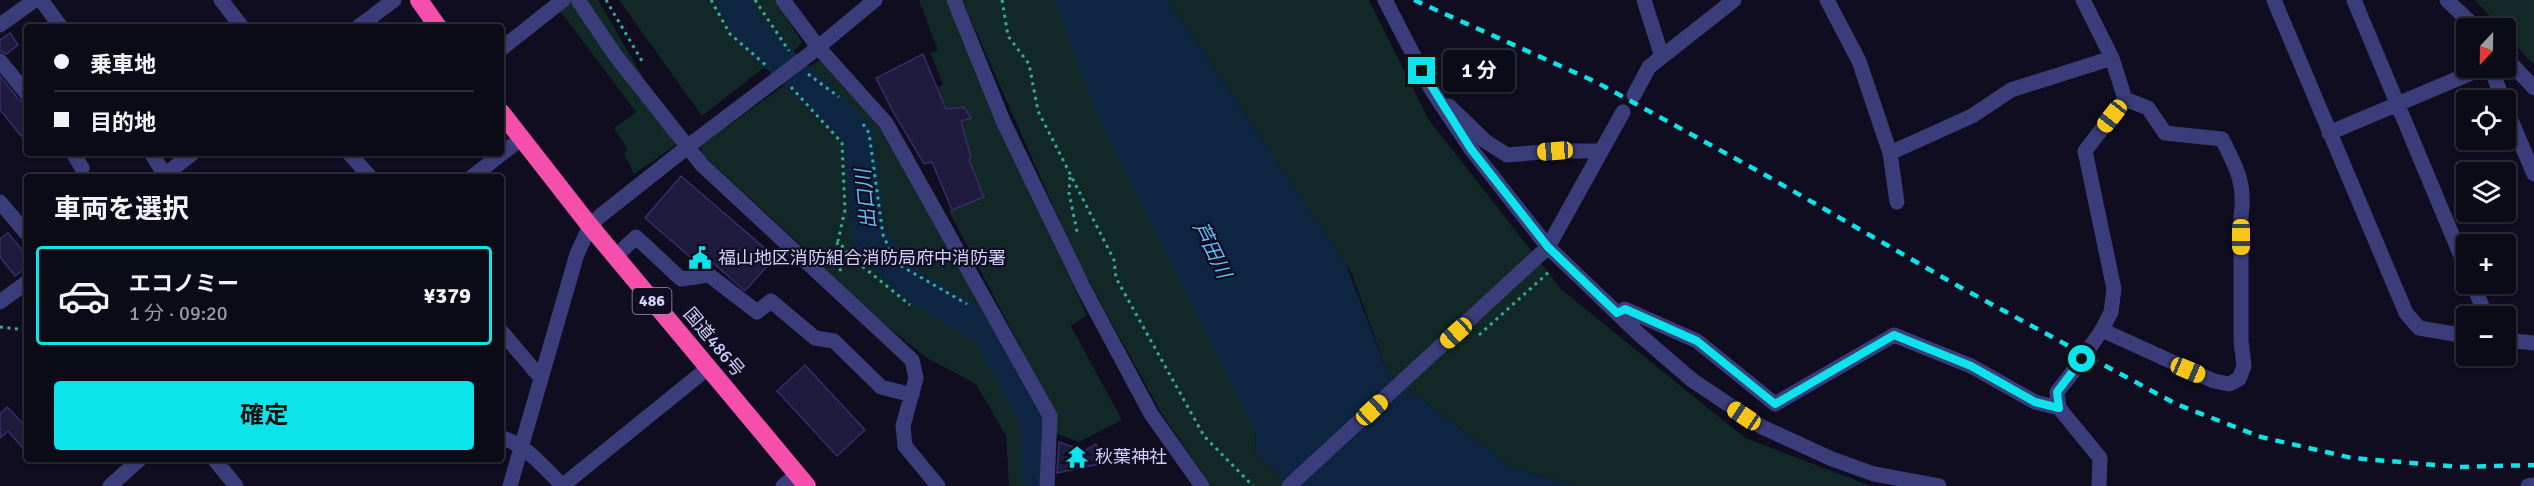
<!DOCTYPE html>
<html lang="ja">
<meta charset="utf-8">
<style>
body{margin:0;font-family:Signika,"Noto Sans JP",sans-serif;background:#141320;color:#f1f3f6;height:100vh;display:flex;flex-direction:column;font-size:22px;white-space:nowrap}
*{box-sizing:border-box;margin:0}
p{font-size:20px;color:#9a9aa1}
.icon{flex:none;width:33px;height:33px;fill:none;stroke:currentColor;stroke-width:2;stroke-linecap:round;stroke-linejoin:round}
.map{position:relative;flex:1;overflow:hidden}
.drawer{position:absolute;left:24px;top:174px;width:480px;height:288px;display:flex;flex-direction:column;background:#0b0a17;border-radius:6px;box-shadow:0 2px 4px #0004,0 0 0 2px #2b2b36}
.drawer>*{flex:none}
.guide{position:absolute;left:24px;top:24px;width:480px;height:132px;border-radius:6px;box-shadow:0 2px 4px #0004,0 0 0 2px #2b2b36;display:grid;align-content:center;height:132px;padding:0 30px;background:#0b0a17}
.needle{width:39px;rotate:202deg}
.tools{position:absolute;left:2456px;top:18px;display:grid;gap:12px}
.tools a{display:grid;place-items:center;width:60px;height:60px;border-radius:6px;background:#0b0a17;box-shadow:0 2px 4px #0004,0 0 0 2px #2b2b36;font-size:30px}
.end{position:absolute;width:27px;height:27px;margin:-14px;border:8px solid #0ce3ea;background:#111;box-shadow:0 0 0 3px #111}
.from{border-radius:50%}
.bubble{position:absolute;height:42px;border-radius:6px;background:#0b0a17;box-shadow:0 2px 4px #0004,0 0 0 2px #2b2b36;font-size:20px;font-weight:700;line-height:42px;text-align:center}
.car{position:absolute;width:18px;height:36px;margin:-18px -9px;border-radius:8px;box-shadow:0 0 4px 2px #0007;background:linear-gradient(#f5c518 24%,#345 0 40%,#f5c518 0 76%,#345 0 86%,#f5c518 0)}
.guide b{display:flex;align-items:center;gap:21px;height:57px;font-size:22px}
.guide b+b{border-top:2px solid #2b2b36}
.guide i{width:15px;height:15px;background:#f1f3f6}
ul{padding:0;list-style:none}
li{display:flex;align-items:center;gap:18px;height:99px;margin:0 12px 9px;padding:0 18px;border:3px solid transparent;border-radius:6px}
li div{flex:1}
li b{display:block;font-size:22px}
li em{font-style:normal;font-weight:700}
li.on{border-color:#0ce3ea}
li>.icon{width:54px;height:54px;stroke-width:1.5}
h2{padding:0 30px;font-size:27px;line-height:72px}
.button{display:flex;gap:12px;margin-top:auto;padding:12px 30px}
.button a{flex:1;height:69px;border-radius:6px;background:#0ce3ea;color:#111;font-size:24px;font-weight:700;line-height:69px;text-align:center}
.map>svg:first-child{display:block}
.green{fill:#112826}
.water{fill:#0e2542}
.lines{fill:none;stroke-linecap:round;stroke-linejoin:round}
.river{stroke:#0e2542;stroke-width:32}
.building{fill:#1f1b3e;stroke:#352e69;stroke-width:1.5}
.path{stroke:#34aa9b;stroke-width:3;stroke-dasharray:3 4.5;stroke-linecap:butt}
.minor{stroke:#3b3d7b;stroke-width:15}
.highway{stroke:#f64fab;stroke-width:18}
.rail{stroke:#0ce3ea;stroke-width:4.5;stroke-dasharray:9 8;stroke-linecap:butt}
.minor-bridge{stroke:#3b3d7b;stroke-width:15}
.route{stroke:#0ce3ea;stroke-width:8}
.labels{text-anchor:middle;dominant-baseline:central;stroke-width:4.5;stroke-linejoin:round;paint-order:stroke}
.shield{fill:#0f0d1f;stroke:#9694ba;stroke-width:1.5}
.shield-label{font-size:16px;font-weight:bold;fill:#d0cefc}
.poi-label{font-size:18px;fill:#d0cefc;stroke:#0f0d1f;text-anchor:start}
.street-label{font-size:18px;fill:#d0cefc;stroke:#0f0d1f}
.water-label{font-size:20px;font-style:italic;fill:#61bcf7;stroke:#0f0d1f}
</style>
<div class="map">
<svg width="2534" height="486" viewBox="0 0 2534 486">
<rect width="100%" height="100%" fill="#0f0d1f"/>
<path class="green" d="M 552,0 L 598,0 L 649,88 L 652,112 L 676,145 L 634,174 L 624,154 L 628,150 L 614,128 L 636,112 Z
M 619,0 L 723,0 L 771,62 L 702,116 Z
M 740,0 L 775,0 L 802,42 L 788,58 L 753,24 Z
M 919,0 L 947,0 L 1034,202 L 1087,315 L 1071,326 L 1122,420 L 1079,442 L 1055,433 L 1056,415 L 949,211 L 984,197 L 969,160 L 961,121 L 970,118 L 955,108 L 946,109 L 938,88 L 943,84 L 930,53 L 938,50 Z
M 962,0 L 1058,0 L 1255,432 L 1256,454 L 1292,486 L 1211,486 L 1162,414 L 1077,260 Z
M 1168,0 L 1369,0 L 1429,120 L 1562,290 L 1745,438 L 1871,486 L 1576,486 L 1509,466 L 1388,374 L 1352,274 Z
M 2475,0 L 2534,0 L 2534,65 L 2505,34 L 2505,28 L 2500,28 Z
M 819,60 L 877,123 L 978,296 L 1044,416 L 1043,486 L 1009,486 L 1006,436 L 976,384 L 927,358 L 858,303 L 810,254 L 703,155 L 700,146 Z"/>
<path class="water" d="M 1055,0 L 1168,0 L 1346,265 L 1388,374 L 1509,466 L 1576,486 L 1292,486 L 1256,454 L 1255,432 L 1095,111 Z"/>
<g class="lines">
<path class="river" d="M 732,0 L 751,32 L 859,136 L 869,238 L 912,286 L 987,329 L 1035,419 L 1039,486"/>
</g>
<path class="building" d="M 10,33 L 18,45 L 6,54 L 0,51 L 0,40 Z
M 923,54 L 946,109 L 964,107 L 971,118 L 961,121 L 971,158 L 969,160 L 984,197 L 952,210 L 932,162 L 924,164 L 891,108 L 876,78 Z
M 0,76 L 19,100 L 27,104 L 27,143 L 0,110 Z
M 681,176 L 775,257 L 745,291 L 704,255 L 697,263 L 645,218 Z
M 8,233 L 27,256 L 27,267 L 15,276 L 0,257 L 0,239 Z
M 805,365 L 865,430 L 837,456 L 777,391 Z
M 7,407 L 27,428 L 27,453 L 8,431 L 0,438 L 0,414 Z
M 1059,442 L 1084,451 L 1096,444 L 1104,463 L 1057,473 Z"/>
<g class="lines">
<path class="path" d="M 606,0 L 642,61
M 711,0 L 730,34 L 768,67
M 755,0 L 789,51
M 1002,0 L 1008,36 L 1029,64 L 1038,111 L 1114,260 L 1116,278 L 1204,436 L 1253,486
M 808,74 L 839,97
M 791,87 L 842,143 L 845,210 L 838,241 L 851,257 L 910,305
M 863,124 L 869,133 L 883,235 L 896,263 L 967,304
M 1070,177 L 1069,193 L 1078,236
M 838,242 L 832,257 L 841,271
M 0,327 L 27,330
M 1479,335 L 1550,271"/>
<path class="minor" d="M 41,0 L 61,27
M 221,0 L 242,27
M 578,0 L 615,55 L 702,165 L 912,360 L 916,378 L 903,426 L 905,446 L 938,486
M 783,0 L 818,47 L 886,123 L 1050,416 L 1047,486
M 954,0 L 1004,123 L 1083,287 L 1151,414 L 1202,486
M 1385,0 L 1431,89 L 1471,149 L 1548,247 L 1641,336 L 1692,380 L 1762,427 L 1832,459 L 1874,474 L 1939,486
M 1644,0 L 1662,57
M 1827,0 L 1859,61 L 1890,153 L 1897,202
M 2083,0 L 2112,58 L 2125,99 L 2148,108 L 2165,133 L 2222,139 C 2236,167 2246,184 2241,216 L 2241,341 L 2244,366 L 2239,379 L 2229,384 L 2214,381 L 2102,330 L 2111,312 L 2114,289 L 2085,151 L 2125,99
M 2274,0 L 2406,313 L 2419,328 L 2466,336
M 2354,0 L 2466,268
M 2447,0 L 2476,28
M 0,25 L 35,0
M 358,27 L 394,0
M 501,49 L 563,0
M 811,53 L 875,0
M 2505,57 L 2534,88
M 0,61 L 27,94
M 2491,68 L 2503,100
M 1634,95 L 1649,67 L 1734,0
M 1449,106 L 1485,141 L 1507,155 L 1555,151 L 1601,151
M 2505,106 L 2534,174
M 2329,133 L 2483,68
M 73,153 L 82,168
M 151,153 L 165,175
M 349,153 L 370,177
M 1890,153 L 1972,116 L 2011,90 L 2112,58
M 162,177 L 193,153
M 472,177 L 522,138
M 0,202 L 27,234
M 615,257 L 636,237 L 681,279 L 709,275 L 757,312 L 771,301 L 815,338 L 834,341 L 881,387 L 912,395
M 2473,284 L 2486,316
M 0,302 L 27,282
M 1617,313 L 1625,309 L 1697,341 L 1775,404 L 1894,335 L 1971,366 L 2035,402 L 2059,408
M 501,331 L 540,377
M 2505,340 L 2534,343
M 2072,373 L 2057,392 L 2059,408 L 2100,458 L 2099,486
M 501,438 C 524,442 546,470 563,486
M 214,459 L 236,486
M 110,486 L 140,459
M 510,486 L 577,254 L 590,226 L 600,216 L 695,141
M 562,486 L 708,368
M 783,486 L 797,474
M 1289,486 L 1548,247 L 1623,112
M 2528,486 L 2534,485"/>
<path class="highway" d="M 419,0 L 438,27
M 501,112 L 590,226 L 807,486"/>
<path class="rail" d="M 1414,0 L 1596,82 L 1767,176 L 1958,286 L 2176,404 L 2261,437 L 2352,458 L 2460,467 L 2534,465"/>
<path class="minor-bridge" d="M 695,141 L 811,53
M 2072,373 L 2102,330"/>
</g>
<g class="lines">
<path class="route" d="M 1422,71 L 1471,149 L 1548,247 L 1617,313 L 1625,309 L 1697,341 L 1775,404 L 1894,335 L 1971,366 L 2035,402 L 2059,408 L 2057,392 L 2082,359"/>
</g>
<defs>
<g id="civic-bare" transform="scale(1.8)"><path d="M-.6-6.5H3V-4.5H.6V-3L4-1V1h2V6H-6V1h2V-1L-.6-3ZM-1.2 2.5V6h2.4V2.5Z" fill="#0ce3ea" stroke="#0f0d1f" stroke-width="2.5" paint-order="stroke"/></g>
<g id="temple-bare" transform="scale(1.8)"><path d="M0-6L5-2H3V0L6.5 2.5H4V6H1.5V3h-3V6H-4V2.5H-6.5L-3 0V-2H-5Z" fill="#0ce3ea" stroke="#0f0d1f" stroke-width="2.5" paint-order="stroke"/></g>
</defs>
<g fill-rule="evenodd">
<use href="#civic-bare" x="700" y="258"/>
<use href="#temple-bare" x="1077" y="457"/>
</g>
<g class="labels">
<rect class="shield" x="632.5" y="288" width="39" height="26" rx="4.5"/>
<g class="shield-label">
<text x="652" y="301">486</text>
</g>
<g class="poi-label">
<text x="718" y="258">福山地区消防組合消防局府中消防署</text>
<text x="1095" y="457">秋葉神社</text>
</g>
<g class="street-label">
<text transform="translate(714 342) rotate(50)">国道486号</text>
</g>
<g class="water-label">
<text transform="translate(866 199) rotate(-96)">出口川</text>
<text transform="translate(1212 250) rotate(64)">芦田川</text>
</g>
</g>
</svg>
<div class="tools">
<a><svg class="needle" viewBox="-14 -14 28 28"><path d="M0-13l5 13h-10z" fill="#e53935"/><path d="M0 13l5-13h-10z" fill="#9a9aa1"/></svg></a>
<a><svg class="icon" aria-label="locate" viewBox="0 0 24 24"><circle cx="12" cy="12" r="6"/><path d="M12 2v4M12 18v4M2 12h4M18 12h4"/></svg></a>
<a><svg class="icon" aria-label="layers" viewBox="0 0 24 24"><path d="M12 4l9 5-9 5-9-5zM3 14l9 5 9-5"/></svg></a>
<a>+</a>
<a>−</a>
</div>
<i class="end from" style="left:2082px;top:359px"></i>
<i class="end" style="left:1422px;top:71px"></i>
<div class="bubble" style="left:1443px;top:50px;width:72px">1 分</div>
<i class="car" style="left:2112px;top:116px;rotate:218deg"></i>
<i class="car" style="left:1555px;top:151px;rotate:266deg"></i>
<i class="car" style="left:2241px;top:237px;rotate:180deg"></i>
<i class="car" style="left:1456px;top:333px;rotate:228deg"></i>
<i class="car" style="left:2188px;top:370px;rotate:113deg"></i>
<i class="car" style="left:1372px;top:410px;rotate:47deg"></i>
<i class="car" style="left:1744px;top:416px;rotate:304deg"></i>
<div class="guide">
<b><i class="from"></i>乗車地</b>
<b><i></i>目的地</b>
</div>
<section class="drawer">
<h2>車両を選択</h2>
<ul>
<li class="on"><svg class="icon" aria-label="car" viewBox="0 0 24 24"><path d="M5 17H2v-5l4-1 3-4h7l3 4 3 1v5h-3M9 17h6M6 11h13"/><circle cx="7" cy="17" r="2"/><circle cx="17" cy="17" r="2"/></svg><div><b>エコノミー</b><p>1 分 · 09:20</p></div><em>¥379</em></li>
</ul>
<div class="button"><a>確定</a></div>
</section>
</div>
